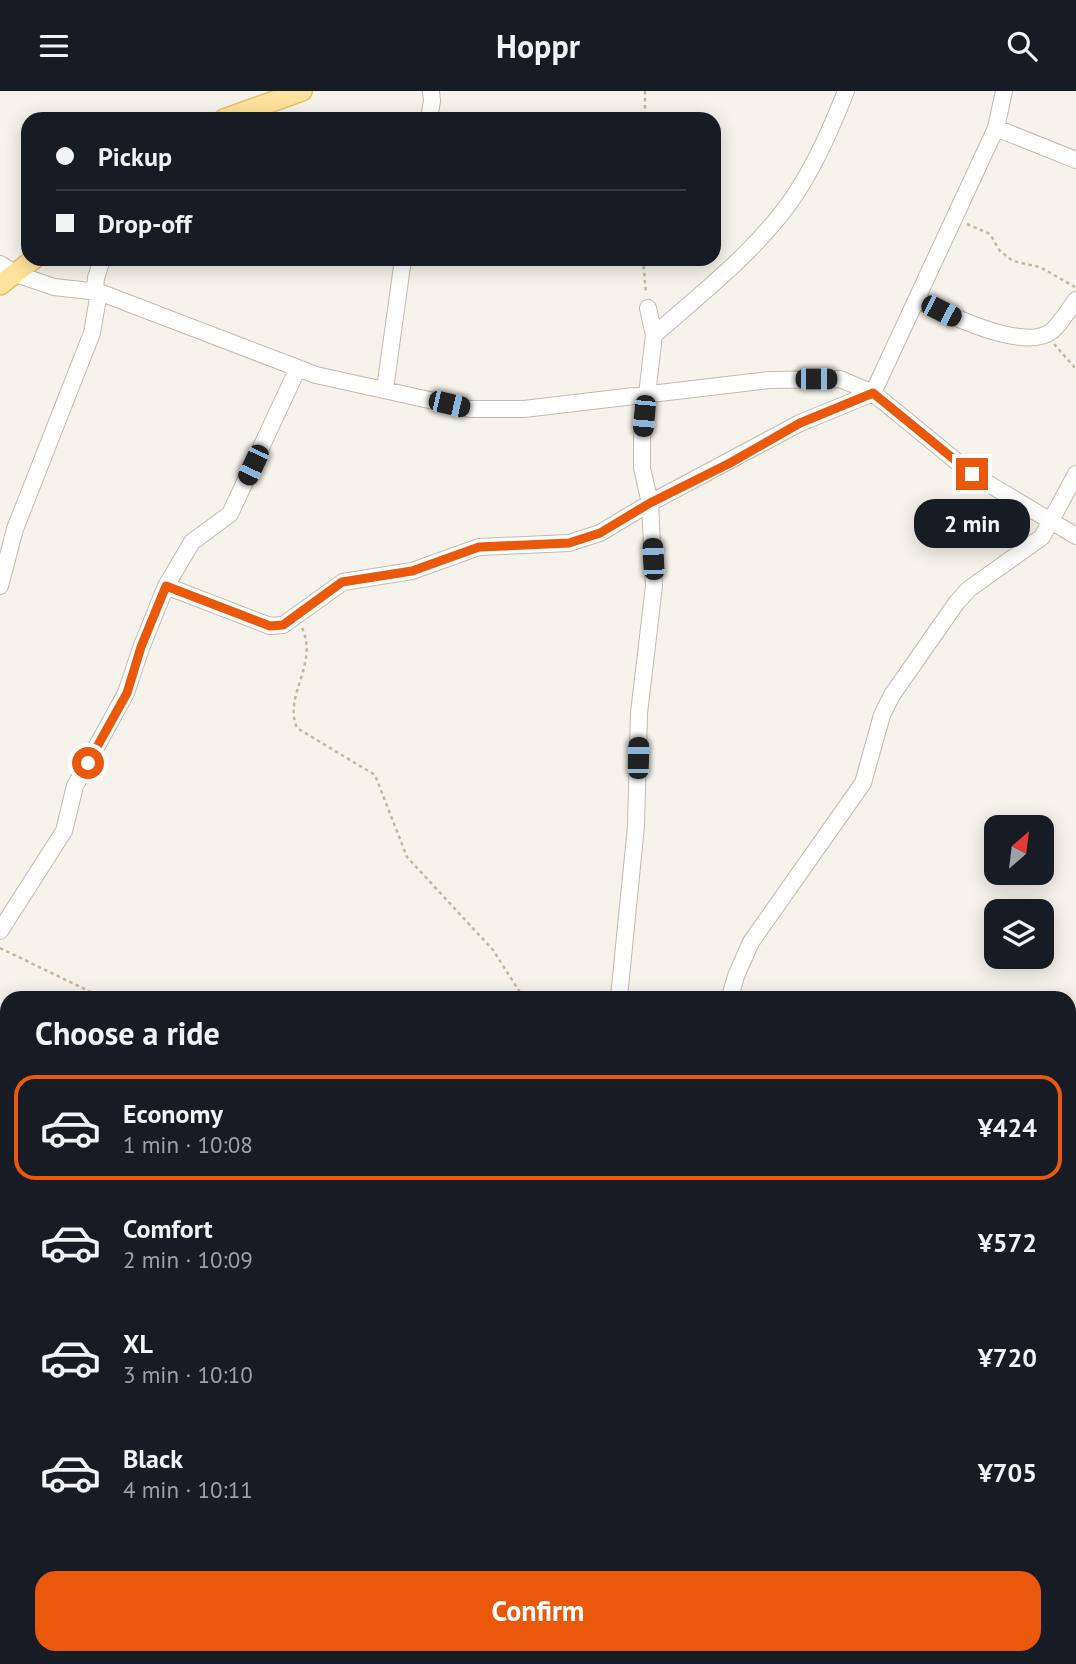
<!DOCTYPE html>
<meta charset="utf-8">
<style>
body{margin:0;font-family:"PT Sans",sans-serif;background:#20242c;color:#f1f3f6;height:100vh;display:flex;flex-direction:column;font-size:26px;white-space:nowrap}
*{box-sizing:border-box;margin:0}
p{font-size:23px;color:#9ea1a6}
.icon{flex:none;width:38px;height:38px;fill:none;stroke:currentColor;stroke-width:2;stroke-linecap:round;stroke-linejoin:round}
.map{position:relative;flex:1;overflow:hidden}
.details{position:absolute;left:0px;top:900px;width:1076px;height:674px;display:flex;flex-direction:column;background:#171b24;border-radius:21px 21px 0 0;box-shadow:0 4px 18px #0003}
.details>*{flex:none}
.hud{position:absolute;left:21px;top:21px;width:700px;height:154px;border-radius:21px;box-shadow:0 4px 18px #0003;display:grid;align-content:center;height:154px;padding:0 35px;background:#171b24}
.needle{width:46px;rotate:28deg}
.buttons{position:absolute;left:984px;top:724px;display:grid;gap:14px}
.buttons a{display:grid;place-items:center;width:70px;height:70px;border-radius:14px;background:#171b24;box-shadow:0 4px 18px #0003;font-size:35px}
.end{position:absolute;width:32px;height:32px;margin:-16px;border:9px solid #ea580c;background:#fff;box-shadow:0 0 0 4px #fff}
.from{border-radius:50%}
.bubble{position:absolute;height:49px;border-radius:21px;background:#171b24;box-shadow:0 4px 18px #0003;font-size:23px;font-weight:800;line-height:49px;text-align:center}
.car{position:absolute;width:21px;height:42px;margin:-21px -10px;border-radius:9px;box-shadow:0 0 5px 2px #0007;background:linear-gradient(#222 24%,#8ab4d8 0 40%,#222 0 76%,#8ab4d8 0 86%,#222 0)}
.hud b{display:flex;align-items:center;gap:24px;height:66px;font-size:26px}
.hud b+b{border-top:2px solid #363941}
.hud i{width:18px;height:18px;background:#f1f3f6}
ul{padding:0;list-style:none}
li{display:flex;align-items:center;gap:21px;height:105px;margin:0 14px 10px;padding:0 21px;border:4px solid transparent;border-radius:21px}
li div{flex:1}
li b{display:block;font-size:26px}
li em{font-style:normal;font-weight:800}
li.on{border-color:#ea580c}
li>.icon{width:63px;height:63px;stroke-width:1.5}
h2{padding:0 35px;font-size:32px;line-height:84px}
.action{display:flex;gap:14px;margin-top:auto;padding:14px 35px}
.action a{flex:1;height:80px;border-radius:21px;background:#ea580c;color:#fff;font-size:28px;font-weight:800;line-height:80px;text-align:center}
header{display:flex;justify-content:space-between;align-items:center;height:91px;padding:0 35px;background:#171b24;font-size:32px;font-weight:800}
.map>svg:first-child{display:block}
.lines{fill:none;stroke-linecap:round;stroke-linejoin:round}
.minor-casing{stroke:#c2bbae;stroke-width:18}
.major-casing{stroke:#e6c16a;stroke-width:22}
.path{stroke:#c4b79f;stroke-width:2.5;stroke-dasharray:3.5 3.5;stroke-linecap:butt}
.minor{stroke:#fff;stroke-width:16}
.major{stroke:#ffe39c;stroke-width:19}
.route{stroke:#ea580c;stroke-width:9}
</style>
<header><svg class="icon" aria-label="menu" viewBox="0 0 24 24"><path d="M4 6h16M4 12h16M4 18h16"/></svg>Hoppr<svg class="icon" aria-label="search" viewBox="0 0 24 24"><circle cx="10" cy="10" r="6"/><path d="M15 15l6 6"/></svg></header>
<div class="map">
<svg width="1076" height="1573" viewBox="0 0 1076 1573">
<rect width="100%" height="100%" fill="#f6f3ec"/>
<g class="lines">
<g class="minor-casing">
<path id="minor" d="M 429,28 L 432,10 L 431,0
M 996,37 L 1076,69
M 0,173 L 16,183 L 54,196 L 99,201 L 316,284 L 470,318 L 524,318 L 769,289 L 840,288 L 873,302 L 972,383 L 1076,445
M 95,200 L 96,187 L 102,168
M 917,208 C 944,222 1024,262 1052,240 C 1061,232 1069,218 1076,209
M 648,217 L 654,244
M 385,298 L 403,168
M 0,495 L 15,438 L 92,242 L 99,201
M 166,495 L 270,535 L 283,534 L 343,491 L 412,480 L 479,456 L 569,452 L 600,442 L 650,412 L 800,332 L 873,302 L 996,37 L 1004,0
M 0,840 L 64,740 L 75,695 L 126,602 L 141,557 L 166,495 L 192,451 L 230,423 L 298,277
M 619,906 L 636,735 L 639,622 L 654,495 L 650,412 L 642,377 L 642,346 L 654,244 C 703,201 766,152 800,96 C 819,66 833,33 846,0
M 730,906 L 736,885 L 751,851 L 863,692 L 882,624 L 892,604 L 957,511 L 969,498 L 1042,446 L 1076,383
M 0,1058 L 7,1061
M 1069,1206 L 1076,1200
M 0,1328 L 7,1333
M 1069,1387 L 1076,1390
M 0,1468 L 7,1455
M 0,1489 L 7,1492
M 158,1566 L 171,1573
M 488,1566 L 488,1573
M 3,1573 L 7,1562
M 674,1573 L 675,1566
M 850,1573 L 850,1566
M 957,1573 L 957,1566"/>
</g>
<g class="major-casing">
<path id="major" d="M 224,28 L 302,0
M 0,194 L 34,168
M 0,1030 L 7,1029
M 1069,1064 L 1076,1066"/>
</g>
<path class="path" d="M 645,0 L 645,28
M 967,133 L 990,143 L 1000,160 L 1013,170 L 1040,176 L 1075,196
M 643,168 L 646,203
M 1054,253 L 1076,278
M 302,537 C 319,572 283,605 297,637 L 375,684 L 407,766 L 493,859 L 523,906
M 0,857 L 101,906
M 1069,935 L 1076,925"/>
<use href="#minor" class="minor"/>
<use href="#major" class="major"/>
</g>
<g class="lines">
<path class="route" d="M 88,672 L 127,602 L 141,556 L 166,495 L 270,535 L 283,534 L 342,491 L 412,480 L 479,456 L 569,452 L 600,442 L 650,412 L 730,372 L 800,332 L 873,302 L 972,383"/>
</g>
</svg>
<div class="buttons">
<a><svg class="needle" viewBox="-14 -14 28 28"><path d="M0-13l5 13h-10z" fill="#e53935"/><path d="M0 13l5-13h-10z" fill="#9ea1a6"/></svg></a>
<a><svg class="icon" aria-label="layers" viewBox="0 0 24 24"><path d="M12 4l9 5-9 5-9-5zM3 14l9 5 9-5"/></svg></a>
</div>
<i class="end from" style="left:88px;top:672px"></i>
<i class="end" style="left:972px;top:383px"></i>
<div class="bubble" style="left:914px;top:408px;width:116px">2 min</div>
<i class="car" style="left:941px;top:220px;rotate:117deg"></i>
<i class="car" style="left:816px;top:288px;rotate:90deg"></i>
<i class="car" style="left:449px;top:313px;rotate:103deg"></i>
<i class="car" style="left:644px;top:325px;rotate:185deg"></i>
<i class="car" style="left:253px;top:374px;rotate:205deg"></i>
<i class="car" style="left:653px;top:468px;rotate:357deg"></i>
<i class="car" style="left:638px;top:667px;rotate:1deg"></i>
<div class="hud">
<b><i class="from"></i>Pickup</b>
<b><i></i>Drop-off</b>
</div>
<section class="details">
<h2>Choose a ride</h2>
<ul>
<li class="on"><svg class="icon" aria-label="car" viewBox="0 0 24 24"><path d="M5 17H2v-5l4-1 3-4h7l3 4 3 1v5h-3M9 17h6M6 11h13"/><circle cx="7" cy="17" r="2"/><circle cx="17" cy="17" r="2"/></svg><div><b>Economy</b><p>1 min · 10:08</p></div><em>¥424</em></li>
<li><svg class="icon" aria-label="car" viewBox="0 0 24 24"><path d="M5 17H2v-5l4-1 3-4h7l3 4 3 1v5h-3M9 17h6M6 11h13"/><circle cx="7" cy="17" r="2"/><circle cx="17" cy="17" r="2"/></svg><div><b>Comfort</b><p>2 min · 10:09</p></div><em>¥572</em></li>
<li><svg class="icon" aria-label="car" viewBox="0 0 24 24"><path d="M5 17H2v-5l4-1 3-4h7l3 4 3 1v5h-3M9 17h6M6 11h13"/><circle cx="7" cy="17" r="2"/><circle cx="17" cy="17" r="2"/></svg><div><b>XL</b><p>3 min · 10:10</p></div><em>¥720</em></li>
<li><svg class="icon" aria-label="car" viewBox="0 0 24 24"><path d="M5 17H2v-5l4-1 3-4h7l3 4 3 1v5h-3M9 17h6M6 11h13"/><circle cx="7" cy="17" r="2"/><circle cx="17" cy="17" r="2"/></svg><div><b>Black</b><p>4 min · 10:11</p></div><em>¥705</em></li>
</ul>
<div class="action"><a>Confirm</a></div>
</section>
</div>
